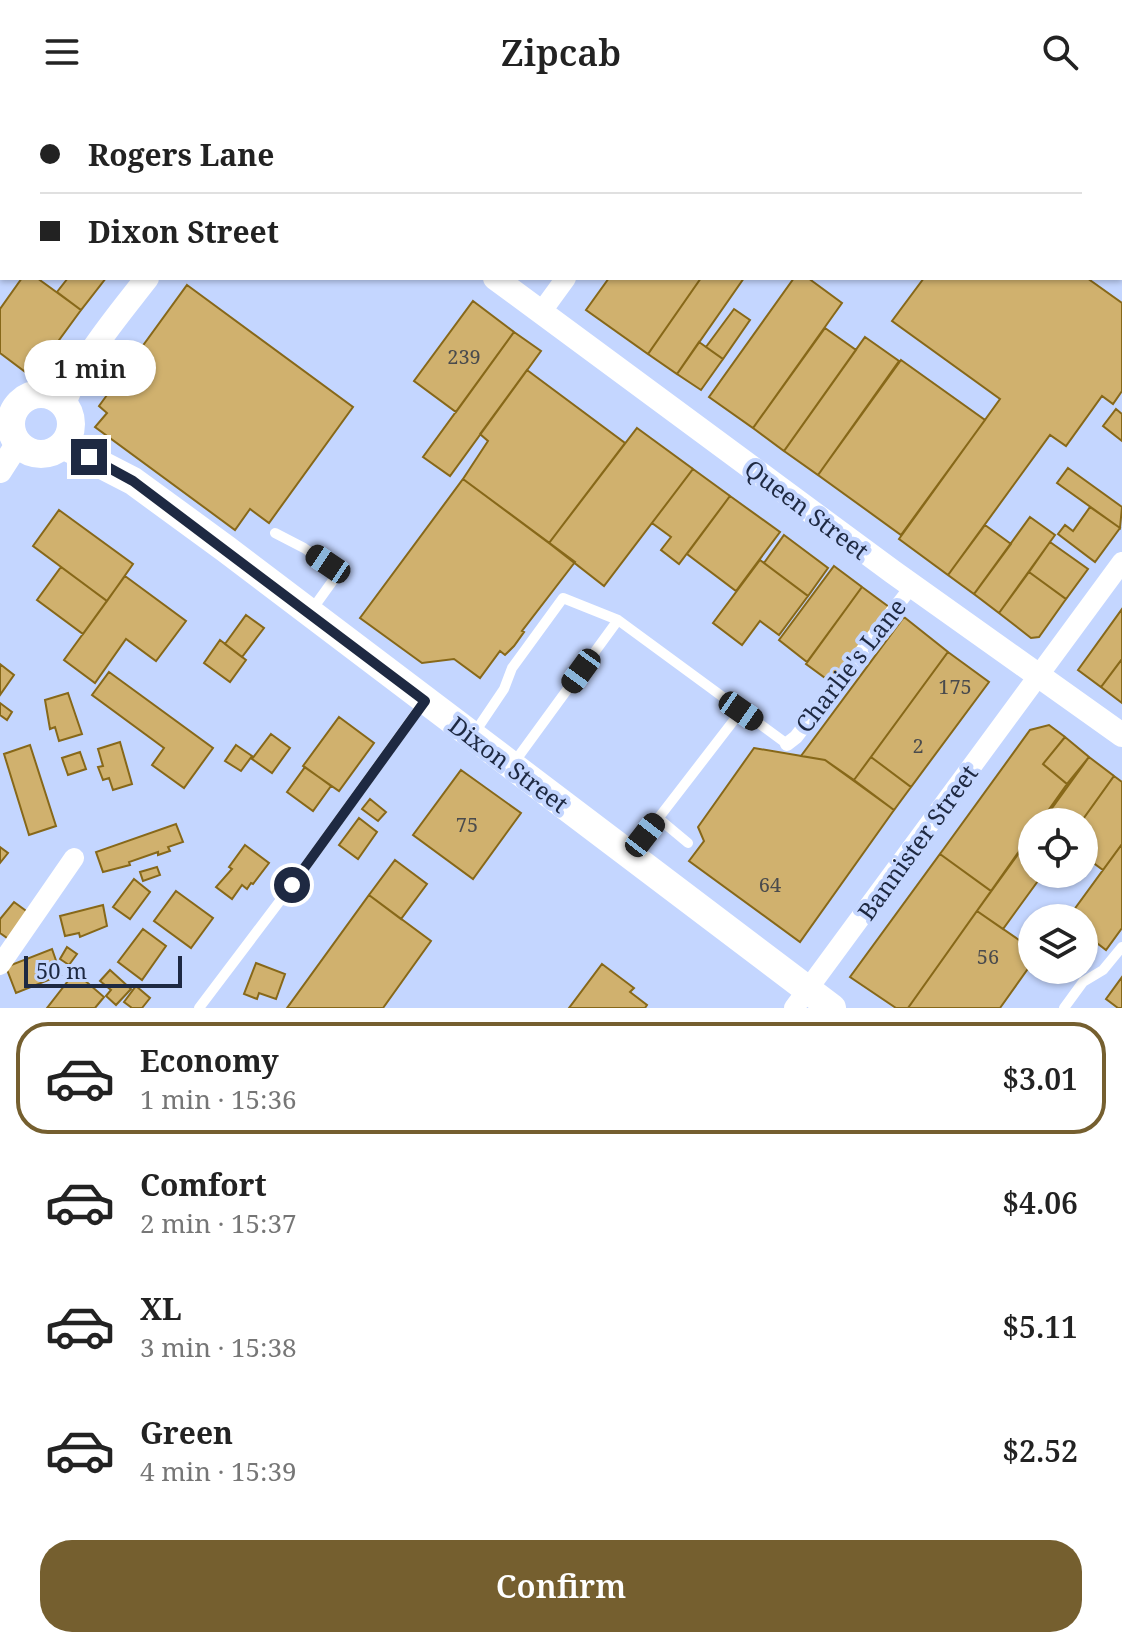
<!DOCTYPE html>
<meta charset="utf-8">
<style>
body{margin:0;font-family:"Noto Serif",serif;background:#f6f6f6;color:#222;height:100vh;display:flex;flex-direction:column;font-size:30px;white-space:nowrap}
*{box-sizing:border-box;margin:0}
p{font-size:26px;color:#767676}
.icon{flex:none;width:44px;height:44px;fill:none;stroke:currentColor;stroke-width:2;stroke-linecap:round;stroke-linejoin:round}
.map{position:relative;height:904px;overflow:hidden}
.panel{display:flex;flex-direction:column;background:#fff;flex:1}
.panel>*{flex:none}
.guide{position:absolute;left:0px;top:0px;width:1122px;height:176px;box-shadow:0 2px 6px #0004;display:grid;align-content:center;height:176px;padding:0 40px;background:#fff}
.tools{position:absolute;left:1018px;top:704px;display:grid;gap:16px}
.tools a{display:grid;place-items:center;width:80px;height:80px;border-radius:50%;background:#fff;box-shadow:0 2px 6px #0004;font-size:40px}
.scale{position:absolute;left:24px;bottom:20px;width:158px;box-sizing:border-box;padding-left:8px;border:4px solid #1e2942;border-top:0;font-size:22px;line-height:28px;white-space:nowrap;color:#1e2942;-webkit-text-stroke:6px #c4d6ff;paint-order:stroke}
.end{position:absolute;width:36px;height:36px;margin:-18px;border:10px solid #1e2942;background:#fff;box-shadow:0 0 0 4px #fff}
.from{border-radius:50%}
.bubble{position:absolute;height:56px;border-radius:28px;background:#fff;box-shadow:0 2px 6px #0004;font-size:26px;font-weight:600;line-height:56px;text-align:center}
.car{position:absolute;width:24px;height:48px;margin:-24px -12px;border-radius:10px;box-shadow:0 0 6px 2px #0007;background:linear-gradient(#222 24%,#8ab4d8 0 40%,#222 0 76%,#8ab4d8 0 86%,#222 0)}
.guide b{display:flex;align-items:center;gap:28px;height:76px;font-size:30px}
.guide b+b{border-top:2px solid #e0e0e0}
.guide i{width:20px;height:20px;background:#222}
ul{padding:14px 0 0;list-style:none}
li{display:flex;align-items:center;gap:24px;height:112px;margin:0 16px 12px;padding:0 24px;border:4px solid transparent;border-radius:32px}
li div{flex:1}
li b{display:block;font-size:30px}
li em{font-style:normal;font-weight:600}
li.selected{border-color:#755f2f}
li>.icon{width:72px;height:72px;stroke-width:1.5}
.cta{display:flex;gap:16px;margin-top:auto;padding:16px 40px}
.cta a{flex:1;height:92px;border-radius:32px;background:#755f2f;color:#fff;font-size:32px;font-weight:600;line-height:92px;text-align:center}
header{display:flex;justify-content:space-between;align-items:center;height:104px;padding:0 40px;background:#fff;font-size:36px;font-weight:600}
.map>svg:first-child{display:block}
.building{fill:#d0b16e;stroke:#876819;stroke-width:2}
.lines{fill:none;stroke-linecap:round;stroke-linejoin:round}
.service{stroke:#fff;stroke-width:10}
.pedestrian{stroke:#fff;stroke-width:14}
.minor{stroke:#fff;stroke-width:20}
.tertiary{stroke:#fff;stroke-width:24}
.secondary{stroke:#fff;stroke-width:28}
.trunk{stroke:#fff;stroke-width:32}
.route{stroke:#1e2942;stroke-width:10}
.labels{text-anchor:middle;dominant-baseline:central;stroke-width:8;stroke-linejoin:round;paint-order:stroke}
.number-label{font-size:20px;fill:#4a4b4d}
.street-label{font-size:24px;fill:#1e2942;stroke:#c4d6ff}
</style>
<header><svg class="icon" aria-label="menu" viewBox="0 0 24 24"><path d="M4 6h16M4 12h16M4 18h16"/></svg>Zipcab<svg class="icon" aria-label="search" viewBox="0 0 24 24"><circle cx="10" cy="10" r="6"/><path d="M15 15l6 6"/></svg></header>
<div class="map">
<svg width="1122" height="904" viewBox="0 0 1122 904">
<rect width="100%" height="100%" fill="#c4d6ff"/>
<path class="building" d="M 26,0 L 90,0 L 93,2 L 25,2 Z
M 90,0 L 140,0 L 139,2 Z
M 336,0 L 378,0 L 334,2 Z
M 439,0 L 506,0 L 437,2 Z
M 615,0 L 656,0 L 614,2 Z
M 736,0 L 765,0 L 768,2 L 735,2 Z
M 777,0 L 852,0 L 854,2 L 780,2 Z
M 987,0 L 1023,0 L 1022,2 Z
M 1030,0 L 1122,0 L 1122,120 L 1120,2 L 1028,2 Z
M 1,86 L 2,87 L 2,124 L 0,123 Z
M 22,174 L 37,174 L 81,206 L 32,273 L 0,249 L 0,205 Z
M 68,174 L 106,174 L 81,206 L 57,188 Z
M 609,174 L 701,174 L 648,250 L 586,206 Z
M 701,174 L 744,174 L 677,270 L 648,250 Z
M 794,174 L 808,174 L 842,199 L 753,324 L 709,293 Z
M 924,174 L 1087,174 L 1122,199 L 1122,287 L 1113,300 L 1102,292 L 1066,342 L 1050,331 L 948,471 L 899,435 L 1000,295 L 892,217 Z
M 187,181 L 353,303 L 269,419 L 250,405 L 235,426 L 95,323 L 107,309 L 99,302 Z
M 473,197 L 514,228 L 456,308 L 414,277 Z
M 734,205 L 750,216 L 723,255 L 706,243 Z
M 825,224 L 856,246 L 784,347 L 753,324 Z
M 514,228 L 541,247 L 450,372 L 423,353 Z
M 865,233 L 899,257 L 818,371 L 784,347 Z
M 699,238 L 723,255 L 701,286 L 677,270 Z
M 901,256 L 985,316 L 901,431 L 818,371 Z
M 527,266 L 625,339 L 549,439 L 463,375 L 488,337 L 480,330 Z
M 1116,305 L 1122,310 L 1122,337 L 1103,322 Z
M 637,324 L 693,365 L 604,482 L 549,439 Z
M 1068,364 L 1122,403 L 1120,424 L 1057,379 Z
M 693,365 L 730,392 L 679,460 L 661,446 L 671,433 L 652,419 Z
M 463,375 L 575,458 L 522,527 L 524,528 L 514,542 L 505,551 L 500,547 L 480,574 L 454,555 L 422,559 L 360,514 Z
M 730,392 L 780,428 L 736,487 L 687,450 Z
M 1090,403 L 1120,424 L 1095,458 L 1058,430 L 1065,421 L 1073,427 Z
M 59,406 L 133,460 L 107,497 L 33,442 Z
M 1030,413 L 1055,431 L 999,509 L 974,490 Z
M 985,421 L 1011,440 L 974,490 L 948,471 Z
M 784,431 L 828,464 L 808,492 L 764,459 Z
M 1050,438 L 1088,465 L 1066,495 L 1029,468 Z
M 760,456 L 808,492 L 779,531 L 760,517 L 742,541 L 713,519 Z
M 834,462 L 862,483 L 807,558 L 779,536 Z
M 61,463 L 107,497 L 83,530 L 37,496 Z
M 1029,468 L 1066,495 L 1039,533 L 1031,534 L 999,509 Z
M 125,472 L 186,517 L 156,557 L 126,535 L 95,579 L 64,556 Z
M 862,483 L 889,503 L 832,579 L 806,560 Z
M 1122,505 L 1122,555 L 1101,583 L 1078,566 Z
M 246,511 L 264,524 L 242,553 L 225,540 Z
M 904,513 L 948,548 L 854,676 L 825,656 L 801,652 Z
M 220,536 L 246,556 L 230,578 L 204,559 Z
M 948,548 L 989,578 L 911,683 L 871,653 Z
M 1122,555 L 1122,599 L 1101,583 Z
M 0,560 L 14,571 L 0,591 Z
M 109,568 L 213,644 L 184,684 L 152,661 L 164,644 L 92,591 Z
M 68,589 L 82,630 L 59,637 L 55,623 L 50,625 L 45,596 Z
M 0,599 L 12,608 L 7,616 L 0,611 Z
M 339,613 L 374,639 L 339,687 L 303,662 Z
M 1049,621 L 1065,633 L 1043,660 L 1067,680 L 1040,718 L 1032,718 L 1032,729 L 991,787 L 940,750 L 1030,626 Z
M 271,630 L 290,644 L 272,669 L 252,655 Z
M 1065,633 L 1089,653 L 1067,680 L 1043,660 Z
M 120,638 L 132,680 L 113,686 L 109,674 L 103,676 L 98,663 L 103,662 L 98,645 Z
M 30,641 L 56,722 L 29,731 L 4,650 Z
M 236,641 L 252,652 L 241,667 L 225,657 Z
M 754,644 L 825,656 L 894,706 L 800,838 L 689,757 L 704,737 L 698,723 Z
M 80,648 L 86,665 L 68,671 L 62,654 Z
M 871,653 L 911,683 L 894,706 L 854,676 Z
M 1089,653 L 1114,672 L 1081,718 L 1042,718 Z
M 305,663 L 331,682 L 313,707 L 287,688 Z
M 461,666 L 521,709 L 473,775 L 413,731 Z
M 1114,672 L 1122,678 L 1122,740 L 1103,766 L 1084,752 L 1084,718 L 1081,718 Z
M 370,695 L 386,708 L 378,717 L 362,705 Z
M 359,714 L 377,728 L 358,755 L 339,741 Z
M 176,720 L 183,738 L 168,743 L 170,747 L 158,751 L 158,748 L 129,758 L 130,761 L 103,768 L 96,748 Z
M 1032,731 L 1032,770 L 1043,770 L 1003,825 L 977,807 Z
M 1122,740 L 1122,824 L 1106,846 L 1084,829 L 1084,814 L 1068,814 Z
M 245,741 L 269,759 L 253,780 L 251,779 L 247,785 L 242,781 L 232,795 L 216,783 L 232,765 L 229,763 Z
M 0,743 L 8,749 L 0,759 Z
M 940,750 L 991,787 L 908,904 L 896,904 L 850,873 Z
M 395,756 L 427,780 L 401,815 L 369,791 Z
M 157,763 L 160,771 L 143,777 L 140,768 Z
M 134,775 L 150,788 L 130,815 L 113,803 Z
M 176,787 L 213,814 L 191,844 L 154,817 Z
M 369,791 L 431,837 L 383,904 L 287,904 Z
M 14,798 L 29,809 L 10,836 L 0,829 L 0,815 Z
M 103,801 L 107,822 L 80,833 L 79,829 L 65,832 L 60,812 Z
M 977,807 L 1032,845 L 1032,859 L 1000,904 L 908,904 Z
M 143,825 L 166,842 L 142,876 L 118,858 Z
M 67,843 L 77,850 L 69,861 L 60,855 Z
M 52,845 L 61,871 L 16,889 L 6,863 Z
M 256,859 L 285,870 L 276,895 L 259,889 L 257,895 L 244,890 Z
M 602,860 L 634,884 L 630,888 L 647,901 L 645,904 L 569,904 Z
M 110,866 L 131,885 L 116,901 L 106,892 L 111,886 L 100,877 Z
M 75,868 L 104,893 L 95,904 L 47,904 Z
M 1122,873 L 1122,904 L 1118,904 L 1106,895 Z
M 136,882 L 150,894 L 142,904 L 132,904 L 124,898 Z"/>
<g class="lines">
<path class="service" d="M 275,429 L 304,444 L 339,468 L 311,507
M 473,631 L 504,585 L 512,564 L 563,494 L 618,516 L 787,640
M 513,660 L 618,516
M 658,714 L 688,739
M 630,751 L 741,607
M 199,904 L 292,781 L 424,598
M 1064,904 L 1083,878 L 1103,866 L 1122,843"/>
<path class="pedestrian" d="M 787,640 L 796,633 L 912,482"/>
<path class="minor" d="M 693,2 L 694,0
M 542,207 L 566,174
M 0,861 L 74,754
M 794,904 L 1122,458"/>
<path class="tertiary" d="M 252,0 L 252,2
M 495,174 L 893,468 L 1122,631
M 64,299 C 83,252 116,214 147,174
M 0,367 L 18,339"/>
<path class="secondary" d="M11 320a30 30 0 1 1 60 0a30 30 0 1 1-60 0Z
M 63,341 L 133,377 L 226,445 L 832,904"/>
<path class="trunk" d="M 905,0 L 908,2
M 1120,155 L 1122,157"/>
</g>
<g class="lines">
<path class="route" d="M 89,353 L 133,377 L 425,597 L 292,781"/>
</g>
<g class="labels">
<g class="number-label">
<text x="464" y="252">239</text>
<text x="955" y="582">175</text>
<text x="918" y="641">2</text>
<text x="467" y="720">75</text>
<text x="770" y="780">64</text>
<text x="988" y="852">56</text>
</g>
<g class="street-label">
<text transform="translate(807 405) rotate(37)">Queen Street</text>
<text transform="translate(850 561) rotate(-52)">Charlie's Lane</text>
<text transform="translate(509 660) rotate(37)">Dixon Street</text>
<text transform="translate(917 738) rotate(-54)">Bannister Street</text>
</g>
</g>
</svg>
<div class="tools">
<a><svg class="icon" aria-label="locate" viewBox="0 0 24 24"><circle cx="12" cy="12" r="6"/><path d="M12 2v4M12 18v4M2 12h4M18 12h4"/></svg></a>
<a><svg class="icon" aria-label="layers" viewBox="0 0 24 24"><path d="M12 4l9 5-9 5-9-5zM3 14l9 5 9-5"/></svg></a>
</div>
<div class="scale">50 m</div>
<i class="end from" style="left:292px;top:781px"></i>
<i class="end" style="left:89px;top:353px"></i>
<div class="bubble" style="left:24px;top:236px;width:132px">1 min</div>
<i class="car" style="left:328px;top:460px;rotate:304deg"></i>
<i class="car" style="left:581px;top:567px;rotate:216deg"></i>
<i class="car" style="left:741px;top:607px;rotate:125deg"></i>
<i class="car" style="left:645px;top:731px;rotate:38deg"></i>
<div class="guide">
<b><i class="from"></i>Rogers Lane</b>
<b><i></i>Dixon Street</b>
</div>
</div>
<section class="panel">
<ul>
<li class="selected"><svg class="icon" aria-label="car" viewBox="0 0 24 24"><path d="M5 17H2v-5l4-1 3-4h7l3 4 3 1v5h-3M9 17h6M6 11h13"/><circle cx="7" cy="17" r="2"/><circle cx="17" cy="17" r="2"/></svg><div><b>Economy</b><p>1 min · 15:36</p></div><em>$3.01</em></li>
<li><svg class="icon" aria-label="car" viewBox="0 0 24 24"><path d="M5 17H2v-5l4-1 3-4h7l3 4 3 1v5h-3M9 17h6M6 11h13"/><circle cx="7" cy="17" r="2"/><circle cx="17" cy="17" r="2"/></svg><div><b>Comfort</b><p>2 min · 15:37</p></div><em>$4.06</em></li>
<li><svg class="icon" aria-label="car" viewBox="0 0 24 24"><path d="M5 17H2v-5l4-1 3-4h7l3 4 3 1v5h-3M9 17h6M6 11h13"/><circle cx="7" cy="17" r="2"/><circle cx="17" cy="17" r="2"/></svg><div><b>XL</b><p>3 min · 15:38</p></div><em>$5.11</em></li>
<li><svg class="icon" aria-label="car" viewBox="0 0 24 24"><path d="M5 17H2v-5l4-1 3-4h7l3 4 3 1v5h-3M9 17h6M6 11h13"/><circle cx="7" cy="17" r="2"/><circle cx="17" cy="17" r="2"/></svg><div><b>Green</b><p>4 min · 15:39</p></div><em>$2.52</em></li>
</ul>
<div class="cta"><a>Confirm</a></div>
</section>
